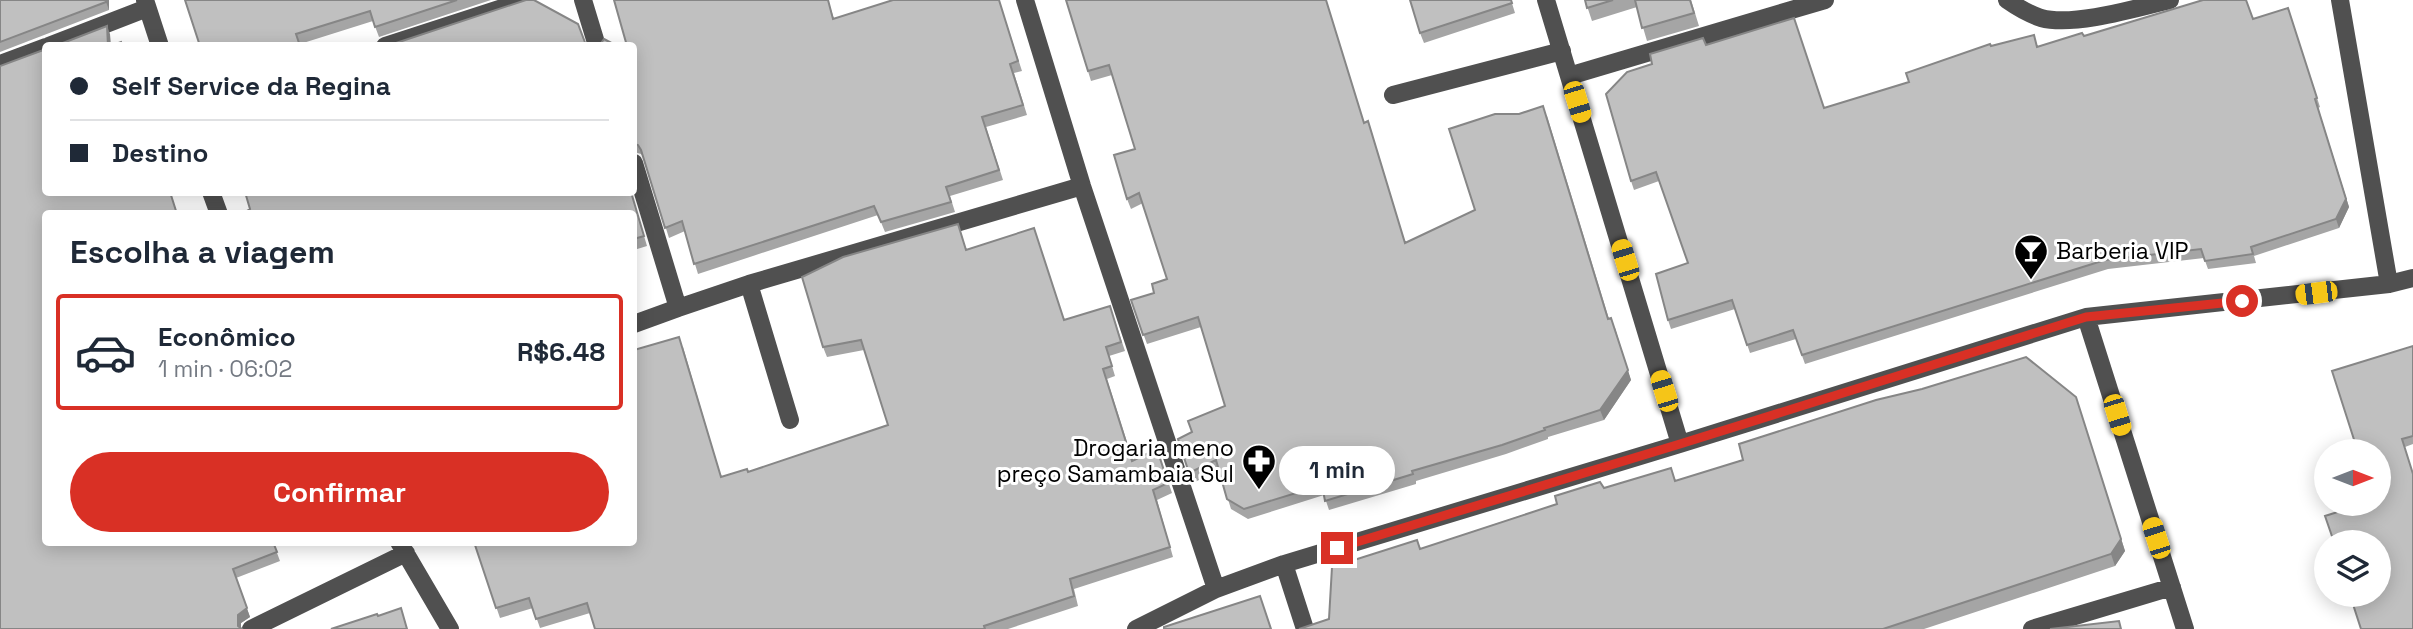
<!DOCTYPE html>
<html lang="pt">
<meta charset="utf-8">
<style>
body{margin:0;font-family:"Space Grotesk",sans-serif;background:#f2f2f3;color:#1f2937;height:100vh;display:flex;flex-direction:column;font-size:26px;white-space:nowrap}
*{box-sizing:border-box;margin:0}
p{font-size:23px;color:#747a83}
.icon{flex:none;width:38px;height:38px;fill:none;stroke:currentColor;stroke-width:2;stroke-linecap:round;stroke-linejoin:round}
.map{position:relative;flex:1;overflow:hidden}
.panel{position:absolute;left:42px;top:210px;width:595px;height:336px;display:flex;flex-direction:column;background:#fff;border-radius:7px;box-shadow:0 4px 18px #0003}
.panel>*{flex:none}
.guide{position:absolute;left:42px;top:42px;width:595px;height:154px;border-radius:7px;box-shadow:0 4px 18px #0003;display:grid;align-content:center;height:154px;padding:0 28px;background:#fff}
.needle{width:46px;rotate:90deg}
.fabs{position:absolute;left:2314px;top:439px;display:grid;gap:14px}
.fabs a{display:grid;place-items:center;width:77px;height:77px;border-radius:50%;background:#fff;box-shadow:0 4px 18px #0003;font-size:35px}
.end{position:absolute;width:32px;height:32px;margin:-16px;border:9px solid #d93025;background:#fff;box-shadow:0 0 0 4px #fff}
.from{border-radius:50%}
.bubble{position:absolute;height:49px;border-radius:24px;background:#fff;box-shadow:0 4px 18px #0003;font-size:23px;font-weight:600;line-height:49px;text-align:center}
.car{position:absolute;width:21px;height:42px;margin:-21px -10px;border-radius:9px;box-shadow:0 0 5px 2px #0007;background:linear-gradient(#f5c518 24%,#345 0 40%,#f5c518 0 76%,#345 0 86%,#f5c518 0)}
.guide b{display:flex;align-items:center;gap:24px;height:66px;font-size:26px}
.guide b+b{border-top:2px solid #e0e1e3}
.guide i{width:18px;height:18px;background:#1f2937}
ul{padding:0;list-style:none}
li{display:flex;align-items:center;gap:21px;height:116px;margin:0 14px 10px;padding:0 14px;border:4px solid transparent;border-radius:7px}
li div{flex:1}
li b{display:block;font-size:26px}
li em{font-style:normal;font-weight:600}
li.current{border-color:#d93025}
li>.icon{width:63px;height:63px;stroke-width:1.5}
h2{padding:0 28px;font-size:32px;line-height:84px}
.action{display:flex;gap:14px;margin-top:auto;padding:14px 28px}
.action a{flex:1;height:80px;border-radius:42px;background:#d93025;color:#fff;font-size:28px;font-weight:600;line-height:80px;text-align:center}
.map>svg:first-child{display:block}
.lines{fill:none;stroke-linecap:round;stroke-linejoin:round}
.minor{stroke:#505050;stroke-width:18}
.wall{fill:#a5a5a5}
.shaded-wall{fill:#868686}
.building{fill:#c0c0c0;stroke:#868686;stroke-width:2}
.route{stroke:#d93025;stroke-width:9}
.labels{text-anchor:middle;dominant-baseline:central;stroke-width:6;stroke-linejoin:round;paint-order:stroke}
.poi-label{font-size:23px;fill:#000;stroke:#fff;text-anchor:start}
</style>
<div class="map">
<svg width="2413" height="629" viewBox="0 0 2413 629">
<rect width="100%" height="100%" fill="#fff"/>
<g class="lines">
<path class="minor" d="M 145,0 L 160,46
M 583,0 L 597,46
M 1025,0 L 1082,186 L 1216,589
M 1546,0 L 1680,444
M 2007,0 C 2017,7 2029,14 2041,18 C 2074,27 2137,8 2170,0
M 2340,0 L 2389,284
M 49,46 L 147,8
M 385,46 L 527,0
M 0,64 L 46,47
M 1569,76 L 1825,0
M 1393,95 L 1562,51
M 634,163 L 678,308 L 749,284 L 1082,186
M 211,192 L 219,214
M 749,284 L 790,420
M 2086,317 L 2185,629
M 634,324 L 678,308
M 399,542 L 450,629
M 1284,564 L 1305,629
M 251,629 L 406,553
M 1136,629 L 1216,589 L 1284,564 L 1680,444 L 2086,317 L 2389,284 L 2413,278
M 2032,629 L 2172,587"/>
</g>
<path class="wall" d="M 0,0 L 109,0 L 109,10 L 0,52 Z
M 185,0 L 491,0 L 379,37 L 373,21 L 300,44 L 300,46 L 200,46 Z
M 614,0 L 828,0 L 834,19 L 999,0 L 1022,71 L 1014,73 L 1027,115 L 986,127 L 1003,180 L 950,196 L 955,212 L 885,232 L 878,215 L 698,274 L 685,231 L 669,238 L 644,158 L 641,154 L 634,152 L 634,46 Z
M 1066,0 L 1365,122 L 1368,121 L 1405,243 L 1475,210 L 1547,116 L 1609,319 L 1631,380 L 1604,420 L 1548,437 L 1548,439 L 1506,454 L 1416,481 L 1416,484 L 1329,510 L 1324,495 L 1248,519 L 1231,509 L 1219,470 L 1193,483 L 1178,439 L 1192,432 L 1225,406 L 1201,327 L 1147,344 L 1131,300 L 1154,293 L 1167,279 L 1143,203 L 1131,209 L 1127,199 L 1135,149 L 1112,75 L 1091,81 Z
M 1511,0 L 1515,13 L 1424,43 L 1420,33 Z
M 1585,0 L 1691,0 L 1699,26 L 1647,41 L 1637,7 L 1592,21 Z
M 2288,8 L 2320,107 L 2318,108 L 2349,207 L 2339,228 L 2254,256 L 2256,263 L 2208,269 L 2204,258 L 2108,269 L 1805,364 L 1796,339 L 1750,353 L 1735,309 L 1671,329 L 1668,320 L 1688,263 L 1659,181 L 1634,190 L 1631,181 L 1652,64 L 1706,45 L 1824,108 L 1909,82 L 1991,46 L 2038,47 L 2084,36 L 2253,19 Z
M 631,192 L 647,246 L 634,250 L 634,214 L 250,209 Z
M 46,214 L 46,542 L 273,542 L 280,561 L 236,578 L 250,617 L 241,623 L 241,628 L 0,629 Z
M 967,250 L 1064,320 L 1110,306 L 1125,351 L 1109,356 L 1115,376 L 1107,379 L 1133,461 L 1157,449 L 1172,493 L 1157,500 L 1173,557 L 1074,589 L 1078,606 L 1008,629 L 595,629 L 590,613 L 540,628 L 533,608 L 500,618 L 474,542 L 683,347 L 721,477 L 748,472 L 888,425 L 864,350 L 827,357 L 823,347 Z
M 2413,346 L 2413,444 L 2405,447 L 2413,629 L 2378,504 Z
M 2076,397 L 2125,551 L 2115,566 L 1924,629 L 1299,629 L 1329,619 L 1420,549 L 1604,488 L 1675,481 Z"/>
<path class="shaded-wall" d="M 106,0 L 109,0 L 109,10 L 106,2 Z
M 107,26 L 110,34 L 111,46 L 108,46 Z
M 2318,108 L 2349,207 L 2339,228 L 2336,219 Z
M 1615,328 L 1631,380 L 1604,420 L 1600,410 Z
M 2076,397 L 2125,551 L 2115,566 L 2111,554 Z
M 233,569 L 250,617 L 241,623 L 241,629 L 238,626 Z"/>
<path class="building" d="M 0,0 L 106,0 L 106,2 L 0,42 Z
M 185,0 L 457,0 L 375,27 L 370,11 L 296,34 L 300,46 L 200,46 Z
M 526,0 L 534,0 L 578,24 L 586,45 L 589,46 L 387,46 Z
M 614,0 L 828,0 L 833,19 L 893,0 L 999,0 L 1018,61 L 1010,64 L 1023,105 L 982,117 L 999,170 L 946,187 L 951,202 L 881,222 L 874,206 L 694,264 L 682,221 L 665,228 L 641,150 L 638,145 L 634,144 L 634,46 L 627,46 Z
M 1066,0 L 1326,0 L 1364,123 L 1368,121 L 1405,243 L 1475,210 L 1449,129 L 1495,114 L 1519,114 L 1543,106 L 1608,319 L 1611,318 L 1628,370 L 1600,410 L 1544,428 L 1545,430 L 1502,445 L 1412,471 L 1413,474 L 1325,501 L 1322,485 L 1244,509 L 1227,499 L 1216,460 L 1189,473 L 1178,439 L 1192,432 L 1188,421 L 1225,406 L 1198,317 L 1143,335 L 1131,300 L 1154,293 L 1152,284 L 1167,279 L 1139,193 L 1127,199 L 1114,155 L 1135,149 L 1109,65 L 1088,71 Z
M 1410,0 L 1511,0 L 1512,3 L 1420,33 Z
M 1585,0 L 1613,0 L 1587,8 Z
M 1635,0 L 1690,0 L 1694,13 L 1642,28 Z
M 2203,0 L 2246,0 L 2253,19 L 2288,8 L 2317,98 L 2315,99 L 2346,199 L 2336,219 L 2251,247 L 2253,254 L 2205,261 L 2201,249 L 2105,260 L 1802,355 L 1793,330 L 1747,345 L 1732,300 L 1668,320 L 1656,274 L 1688,263 L 1656,172 L 1631,181 L 1606,94 L 1627,72 L 1652,64 L 1650,54 L 1703,38 L 1706,45 L 1794,18 L 1824,108 L 1909,82 L 1906,73 L 1990,44 L 1991,46 L 2034,35 L 2037,47 L 2082,33 L 2084,36 Z
M 107,26 L 108,46 L 55,46 Z
M 604,39 L 617,46 L 599,46 Z
M 121,42 L 122,46 L 110,46 Z
M 46,49 L 46,192 L 170,192 L 177,214 L 46,214 L 46,542 L 273,542 L 277,552 L 233,569 L 247,608 L 238,615 L 238,626 L 242,629 L 0,629 L 0,66 Z
M 245,192 L 631,192 L 644,236 L 634,239 L 634,214 L 248,214 L 247,211 L 250,209 Z
M 958,224 L 966,250 L 1034,228 L 1064,320 L 1110,306 L 1121,342 L 1106,347 L 1112,366 L 1103,369 L 1132,461 L 1157,449 L 1168,483 L 1153,490 L 1170,547 L 1070,579 L 1074,596 L 984,626 L 985,629 L 595,629 L 587,603 L 536,619 L 529,598 L 496,608 L 474,542 L 634,542 L 634,350 L 679,337 L 721,477 L 747,469 L 748,472 L 888,425 L 861,340 L 823,347 L 802,277 L 843,257 Z
M 2413,346 L 2413,436 L 2402,439 L 2413,474 L 2413,629 L 2361,629 L 2350,595 L 2378,595 L 2378,542 L 2334,542 L 2325,516 L 2363,504 L 2378,504 L 2378,452 L 2358,452 L 2332,371 Z
M 2026,357 L 2076,397 L 2121,539 L 2111,554 L 1883,629 L 1299,629 L 1329,619 L 1332,567 L 1417,540 L 1420,549 L 1557,504 L 1555,496 L 1600,482 L 1604,488 L 1671,468 L 1675,481 L 1743,460 L 1739,444 L 1876,400 L 1922,389 Z
M 1260,596 L 1271,629 L 1164,629 L 1164,627 Z
M 401,608 L 407,629 L 331,629 L 377,614 L 378,616 Z
M 2119,621 L 2121,629 L 2050,629 Z"/>
<g class="lines">
<path class="route" d="M 1337,548 L 1680,444 L 2086,317 L 2242,301"/>
</g>
<defs>
<g id="bar-pin" transform="scale(1.75)"><path d="M0 17L-7.5 6A9.5 9.5 0 1 1 7.5 6Z" fill="#000" stroke="#fff"/><path d="M-6-5H6L.8 .8V4.5H3.5V6h-7V4.5H-.8V.8Z" fill="#fff"/></g>
<g id="pharmacy-pin" transform="scale(1.75)"><path d="M0 17L-7.5 6A9.5 9.5 0 1 1 7.5 6Z" fill="#000" stroke="#fff"/><path d="M-2-6h4v4h4v4h-4v4h-4v-4h-4v-4h4Z" fill="#fff"/></g>
</defs>
<g fill-rule="evenodd">
<use href="#bar-pin" x="2031" y="251"/>
<use href="#pharmacy-pin" x="1259" y="461"/>
</g>
<g class="labels">
<g class="poi-label">
<text x="2056" y="251">Barberia VIP</text>
<text x="1234" y="448" text-anchor="end">Drogaria meno<tspan x="1234" dy="26">preço Samambaia Sul</tspan></text>
</g>
</g>
</svg>
<div class="fabs">
<a><svg class="needle" viewBox="-14 -14 28 28"><path d="M0-13l5 13h-10z" fill="#e53935"/><path d="M0 13l5-13h-10z" fill="#747a83"/></svg></a>
<a><svg class="icon" aria-label="layers" viewBox="0 0 24 24"><path d="M12 4l9 5-9 5-9-5zM3 14l9 5 9-5"/></svg></a>
</div>
<i class="end from" style="left:2242px;top:301px"></i>
<i class="end" style="left:1337px;top:548px"></i>
<div class="bubble" style="left:1279px;top:446px;width:116px">1 min</div>
<i class="car" style="left:1577px;top:102px;rotate:163deg"></i>
<i class="car" style="left:1625px;top:260px;rotate:343deg"></i>
<i class="car" style="left:2316px;top:293px;rotate:263deg"></i>
<i class="car" style="left:1664px;top:391px;rotate:343deg"></i>
<i class="car" style="left:2117px;top:415px;rotate:163deg"></i>
<i class="car" style="left:2156px;top:538px;rotate:342deg"></i>
<div class="guide">
<b><i class="from"></i>Self Service da Regina</b>
<b><i></i>Destino</b>
</div>
<section class="panel">
<h2>Escolha a viagem</h2>
<ul>
<li class="current"><svg class="icon" aria-label="car" viewBox="0 0 24 24"><path d="M5 17H2v-5l4-1 3-4h7l3 4 3 1v5h-3M9 17h6M6 11h13"/><circle cx="7" cy="17" r="2"/><circle cx="17" cy="17" r="2"/></svg><div><b>Econômico</b><p>1 min · 06:02</p></div><em>R$6.48</em></li>
</ul>
<div class="action"><a>Confirmar</a></div>
</section>
</div>
